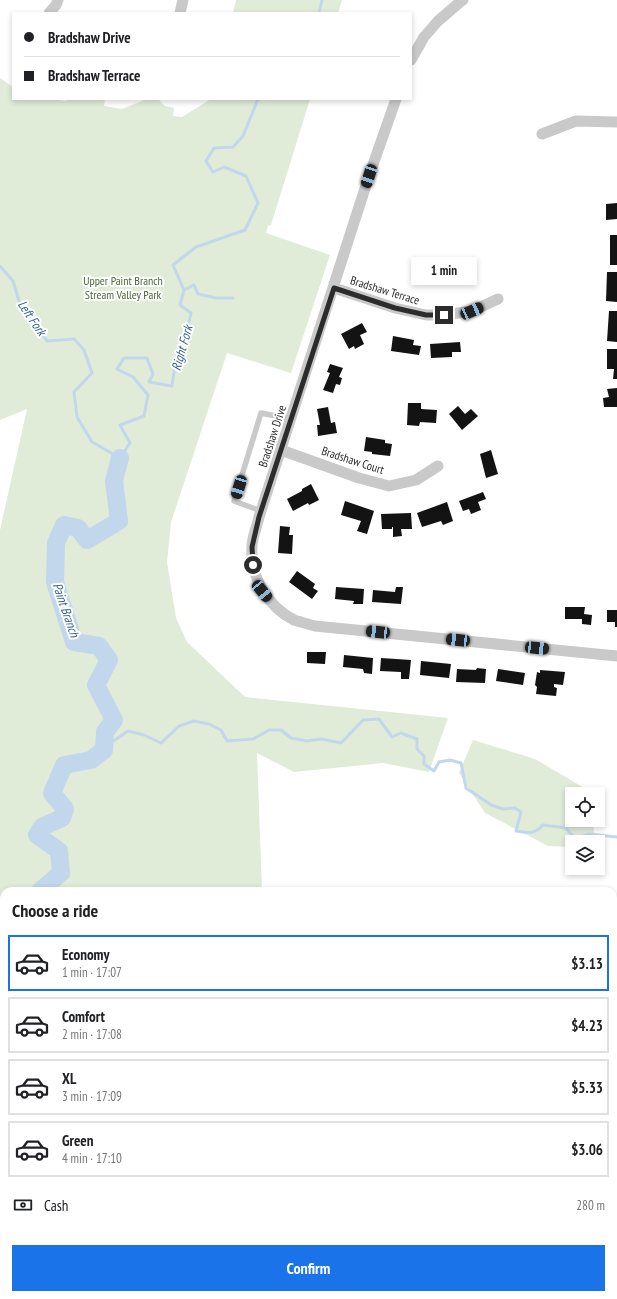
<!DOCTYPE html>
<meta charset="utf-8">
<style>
body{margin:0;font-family:"PT Sans Narrow",sans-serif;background:#f2f2f2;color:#202124;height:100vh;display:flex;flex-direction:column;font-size:15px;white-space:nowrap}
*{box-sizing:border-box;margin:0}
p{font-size:13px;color:#757577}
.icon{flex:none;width:22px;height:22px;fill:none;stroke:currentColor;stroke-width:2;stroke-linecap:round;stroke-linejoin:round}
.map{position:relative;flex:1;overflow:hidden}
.side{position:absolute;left:0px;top:887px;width:617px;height:412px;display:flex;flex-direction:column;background:#fff;border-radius:12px 12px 0 0;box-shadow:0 2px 6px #0003}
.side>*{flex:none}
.hud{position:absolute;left:12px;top:12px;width:400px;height:88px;border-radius:0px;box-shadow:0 2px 6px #0003;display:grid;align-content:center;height:88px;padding:0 12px;background:#fff}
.fabs{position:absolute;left:565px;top:787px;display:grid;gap:8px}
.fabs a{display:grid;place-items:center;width:40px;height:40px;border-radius:0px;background:#fff;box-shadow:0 2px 6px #0003;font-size:20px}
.end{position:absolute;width:18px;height:18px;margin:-9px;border:5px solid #2c2c2c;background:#fff;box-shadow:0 0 0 2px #fff}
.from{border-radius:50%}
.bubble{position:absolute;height:28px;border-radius:0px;background:#fff;box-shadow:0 2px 6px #0003;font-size:13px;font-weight:800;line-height:28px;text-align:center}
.car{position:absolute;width:12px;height:24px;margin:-12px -6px;border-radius:5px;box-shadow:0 0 3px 1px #0007;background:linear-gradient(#222 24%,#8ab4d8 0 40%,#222 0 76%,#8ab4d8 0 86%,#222 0)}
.hud b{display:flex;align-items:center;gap:14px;height:38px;font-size:15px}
.hud b+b{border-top:1px solid #e0e0e0}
.hud i{width:10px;height:10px;background:#202124}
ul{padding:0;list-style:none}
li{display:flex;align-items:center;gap:12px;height:56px;margin:0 8px 6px;padding:0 4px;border:2px solid #e0e0e0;border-radius:0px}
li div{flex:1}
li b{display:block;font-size:15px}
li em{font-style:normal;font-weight:800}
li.selected{border-color:#1a73e8}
li>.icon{width:36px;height:36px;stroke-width:1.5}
h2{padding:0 12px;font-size:18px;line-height:48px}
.pay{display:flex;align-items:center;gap:10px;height:44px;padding:0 12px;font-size:15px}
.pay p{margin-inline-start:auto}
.button{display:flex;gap:8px;margin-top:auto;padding:8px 12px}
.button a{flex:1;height:46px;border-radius:0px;background:#1a73e8;color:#fff;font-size:16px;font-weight:800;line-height:46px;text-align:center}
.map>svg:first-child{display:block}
.green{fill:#e0ebd8}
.water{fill:#c3d7ec}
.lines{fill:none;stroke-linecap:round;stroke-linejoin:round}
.stream{stroke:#c3d7ec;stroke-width:3}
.river{stroke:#c3d7ec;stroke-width:18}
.building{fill:#131313}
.path{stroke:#c9c9c9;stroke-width:2;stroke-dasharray:2 2;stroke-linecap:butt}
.lane{stroke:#c9c9c9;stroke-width:5.5}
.street{stroke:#c9c9c9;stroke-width:11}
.secondary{stroke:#b6b6b6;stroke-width:16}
.route{stroke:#2c2c2c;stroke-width:5}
.labels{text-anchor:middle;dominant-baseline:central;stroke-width:4;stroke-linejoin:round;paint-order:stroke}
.park-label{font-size:12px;fill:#496938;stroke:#fff}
.street-label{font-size:12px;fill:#2c2c2c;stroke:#fff}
.water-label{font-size:13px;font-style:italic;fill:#376390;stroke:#fff}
</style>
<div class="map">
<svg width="617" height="1299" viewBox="0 0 617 1299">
<rect width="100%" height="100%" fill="#fff"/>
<path class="green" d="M 236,0 L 342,0 L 338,13 L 233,13 Z
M 0,78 L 13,87 L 13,99 L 53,99 L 65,101 L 72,99 L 105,99 L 104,106 L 122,109 L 147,99 L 158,99 L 165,106 L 174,108 L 173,116 L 182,117 L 211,99 L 310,99 L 271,225 L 268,226 L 266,233 L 330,255 L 291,373 L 227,353 L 171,522 L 167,562 L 176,618 L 187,642 L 245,697 L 448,718 L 429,772 L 383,763 L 294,772 L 257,753 L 262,891 L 4,891 L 4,1062 L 0,1061 L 0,530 L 27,409 L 0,420 Z
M 473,740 L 535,759 L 586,789 L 587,794 L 572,794 L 572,820 L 592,820 L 596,842 L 572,842 L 572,847 L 548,846 L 485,813 L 459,773 Z
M 0,1100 L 4,1101 L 4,1295 L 33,1295 L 27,1299 L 0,1299 Z
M 613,1183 L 617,1183 L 617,1299 L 615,1299 L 613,1289 Z
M 272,1295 L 517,1295 L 519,1299 L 283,1299 Z"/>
<path class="water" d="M 348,1295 L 502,1295 L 502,1299 L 348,1299 Z"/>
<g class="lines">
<path class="stream" d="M 319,13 L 322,0
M 0,266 L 13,281 L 19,301 L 47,341 L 74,339 L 84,350 L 92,373 L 74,392 L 77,417 L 92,442 L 120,458 L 130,443 L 120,425 L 144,416 L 148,395 L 133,377 L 117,369 L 124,358 L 147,358 L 153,374 L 149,382 L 172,386 L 176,358 L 187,331 L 191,313 L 180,305 L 184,290 L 173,265 L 196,247 L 245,230 L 258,203 L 246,176 L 224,167 L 213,172 L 206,161 L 214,148 L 233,147 L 243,136 L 258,99
M 184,290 L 194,285 L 198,294 L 216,298 L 233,298
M 104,750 L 112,742 L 128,731 L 144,735 L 161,743 L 179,726 L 194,721 L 209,724 L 221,730 L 227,741 L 253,739 L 269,730 L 281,730 L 291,738 L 307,741 L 321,739 L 341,743 L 363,720 L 379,719 L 392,737 L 401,733 L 417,739 L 417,749 L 424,756 L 424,764 L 434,771 L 439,762 L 450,760 L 461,763 L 466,788 L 491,805 L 503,809 L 515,808 L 521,812 L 516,831 C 529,833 534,835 543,825 L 566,828 L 575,839 L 589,834 L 617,837
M 0,1166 L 4,1168"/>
<path class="river" d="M 40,891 L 61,873 L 59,851 L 37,835 L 42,827 L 62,818 L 65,809 L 52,793 L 64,765 L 91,760 L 104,750 L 105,732 L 114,720 L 96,685 L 109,660 L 99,646 L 74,642 L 55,582 L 56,543 L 64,525 L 78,528 L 87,540 L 119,521 L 114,481 L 120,458
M 0,1004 L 4,996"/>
</g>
<path class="building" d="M 617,203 L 617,219 L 606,220 L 606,204 Z
M 610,235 L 617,235 L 617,265 L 610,265 Z
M 607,272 L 617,272 L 617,302 L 606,301 Z
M 609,311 L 617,311 L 617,342 L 607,341 Z
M 362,323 L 367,332 L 360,335 L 364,344 L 355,349 L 354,346 L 349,349 L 341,334 Z
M 393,336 L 414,340 L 413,345 L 421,346 L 419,355 L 391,351 Z
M 460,342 L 461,352 L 452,352 L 452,357 L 431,358 L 430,344 Z
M 607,349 L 617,349 L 617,379 L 613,379 L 614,369 L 607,369 Z
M 330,364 L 343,368 L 339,377 L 342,378 L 340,385 L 336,384 L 333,393 L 323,390 L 330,373 L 327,372 Z
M 617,388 L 617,407 L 604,407 L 603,398 L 609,397 L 607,389 Z
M 408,403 L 421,403 L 421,409 L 437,410 L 436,423 L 420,422 L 419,426 L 407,425 Z
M 458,406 L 465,414 L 471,409 L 478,416 L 462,430 L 449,414 Z
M 328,407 L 331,423 L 335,422 L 337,433 L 318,436 L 317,425 L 320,425 L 317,409 Z
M 366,437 L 385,440 L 385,443 L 392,444 L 390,456 L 372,454 L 372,452 L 364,451 Z
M 491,450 L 498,474 L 486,478 L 480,454 Z
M 311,484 L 319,500 L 309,505 L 308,503 L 293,511 L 287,499 L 302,491 L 302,489 Z
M 483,492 L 486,499 L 478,502 L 481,510 L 471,514 L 469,509 L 463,511 L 459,501 Z
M 345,501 L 374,511 L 367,534 L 357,531 L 361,521 L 341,515 Z
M 447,502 L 453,521 L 443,525 L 441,521 L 422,527 L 417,513 Z
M 411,513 L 412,529 L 401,529 L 402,536 L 393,537 L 393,527 L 392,527 L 392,529 L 382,529 L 381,514 Z
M 280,526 L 290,527 L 289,535 L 293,535 L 292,554 L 278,553 Z
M 297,571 L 315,584 L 313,588 L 318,591 L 312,599 L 289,582 Z
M 336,587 L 364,589 L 363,604 L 353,604 L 354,601 L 335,599 Z
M 396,587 L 403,587 L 401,604 L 372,602 L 373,590 L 395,592 Z
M 565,607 L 585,607 L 584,614 L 592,615 L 591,625 L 582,624 L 582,619 L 565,619 Z
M 607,610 L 617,610 L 617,627 L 615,627 L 615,622 L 607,622 Z
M 307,652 L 326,652 L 325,664 L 307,663 Z
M 344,655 L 373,658 L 372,674 L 364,673 L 363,669 L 343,667 Z
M 381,658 L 411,660 L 409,679 L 401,679 L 401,672 L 380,671 Z
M 421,661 L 451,664 L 449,678 L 420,675 Z
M 477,668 L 486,669 L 485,683 L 456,682 L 457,669 L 476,670 Z
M 498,669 L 525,673 L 523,685 L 496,681 Z
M 540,670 L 565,672 L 563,685 L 554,684 L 554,687 L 557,688 L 556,696 L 536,694 L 537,687 L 535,685 L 537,672 L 540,673 Z
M 615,1094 L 617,1094 L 617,1119 L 613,1099 L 615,1098 Z
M 97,1295 L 111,1295 L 113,1299 L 86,1299 Z
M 127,1295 L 140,1295 L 140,1299 L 128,1299 Z
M 169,1295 L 199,1295 L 198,1299 L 168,1299 Z"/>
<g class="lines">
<path class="path" d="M 0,1245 L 4,1242
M 305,1295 L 313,1299
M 326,1299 L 328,1295"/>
<path class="lane" d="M 261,511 L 234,501 L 261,413 L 291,419"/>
<path class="street" d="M 49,13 L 56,5 L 58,0
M 180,13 L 183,0
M 411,60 L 424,37 L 438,21 L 460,2 L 463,0
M 396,99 L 369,176 L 259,517 C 257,527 252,537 252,547 C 250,577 268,607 294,620 C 300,622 308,624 315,626 L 617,656
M 542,134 L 576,121 L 617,122
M 334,288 L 395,308 L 426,315 L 444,315 L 472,311 L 498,299
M 281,450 L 359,478 L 389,486 L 416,480 L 438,466
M 532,1295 L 533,1299"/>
<path class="secondary" d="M 613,1058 L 617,1058
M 0,1077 L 4,1078"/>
</g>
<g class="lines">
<path class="route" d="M 253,565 L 252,547 L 259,517 L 334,288 L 395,308 L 426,315 L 444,315"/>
</g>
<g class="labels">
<g class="park-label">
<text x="123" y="280">Upper Paint Branch<tspan x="123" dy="14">Stream Valley Park</tspan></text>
</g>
<g class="street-label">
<text transform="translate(385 290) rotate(17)">Bradshaw Terrace</text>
<text transform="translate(272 436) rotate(-72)">Bradshaw Drive</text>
<text transform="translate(353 460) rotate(18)">Bradshaw Court</text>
</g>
<g class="water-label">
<text transform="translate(32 318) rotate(56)">Left Fork</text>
<text transform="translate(182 348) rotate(-74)">Right Fork</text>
<text transform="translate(66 610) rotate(71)">Paint Branch</text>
</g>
</g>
</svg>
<div class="fabs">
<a><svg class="icon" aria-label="locate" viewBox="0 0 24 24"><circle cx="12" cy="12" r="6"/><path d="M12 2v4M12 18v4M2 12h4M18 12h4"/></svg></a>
<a><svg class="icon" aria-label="layers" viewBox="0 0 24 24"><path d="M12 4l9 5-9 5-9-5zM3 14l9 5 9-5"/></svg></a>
</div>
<i class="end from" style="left:253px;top:565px"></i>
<i class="end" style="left:444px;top:315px"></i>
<div class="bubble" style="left:411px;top:257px;width:66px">1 min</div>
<i class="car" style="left:369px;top:176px;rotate:198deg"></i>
<i class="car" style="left:472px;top:311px;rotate:66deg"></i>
<i class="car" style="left:239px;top:487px;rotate:197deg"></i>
<i class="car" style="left:262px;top:591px;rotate:141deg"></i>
<i class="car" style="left:378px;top:632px;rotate:276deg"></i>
<i class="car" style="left:458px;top:640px;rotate:276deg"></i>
<i class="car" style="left:537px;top:648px;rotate:96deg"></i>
<div class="hud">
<b><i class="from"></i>Bradshaw Drive</b>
<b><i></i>Bradshaw Terrace</b>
</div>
<section class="side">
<h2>Choose a ride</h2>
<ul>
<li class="selected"><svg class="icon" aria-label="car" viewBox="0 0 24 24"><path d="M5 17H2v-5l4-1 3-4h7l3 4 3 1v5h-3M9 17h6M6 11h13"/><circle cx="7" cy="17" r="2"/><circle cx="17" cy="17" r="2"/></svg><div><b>Economy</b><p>1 min · 17:07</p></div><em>$3.13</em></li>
<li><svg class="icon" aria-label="car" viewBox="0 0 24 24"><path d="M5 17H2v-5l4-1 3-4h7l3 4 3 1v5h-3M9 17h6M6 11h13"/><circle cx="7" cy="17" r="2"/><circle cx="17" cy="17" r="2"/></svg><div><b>Comfort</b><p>2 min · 17:08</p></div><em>$4.23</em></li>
<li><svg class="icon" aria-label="car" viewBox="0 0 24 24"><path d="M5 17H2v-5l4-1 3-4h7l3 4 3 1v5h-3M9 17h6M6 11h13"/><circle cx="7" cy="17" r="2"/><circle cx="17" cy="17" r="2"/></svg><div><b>XL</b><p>3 min · 17:09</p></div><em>$5.33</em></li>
<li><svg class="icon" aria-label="car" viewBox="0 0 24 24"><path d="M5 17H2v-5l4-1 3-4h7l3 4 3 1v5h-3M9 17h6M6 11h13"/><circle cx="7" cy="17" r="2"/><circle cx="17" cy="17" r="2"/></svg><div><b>Green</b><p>4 min · 17:10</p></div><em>$3.06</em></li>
</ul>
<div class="pay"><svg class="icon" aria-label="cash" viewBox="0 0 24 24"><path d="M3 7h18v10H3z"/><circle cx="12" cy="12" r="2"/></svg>Cash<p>280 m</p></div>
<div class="button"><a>Confirm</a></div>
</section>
</div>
